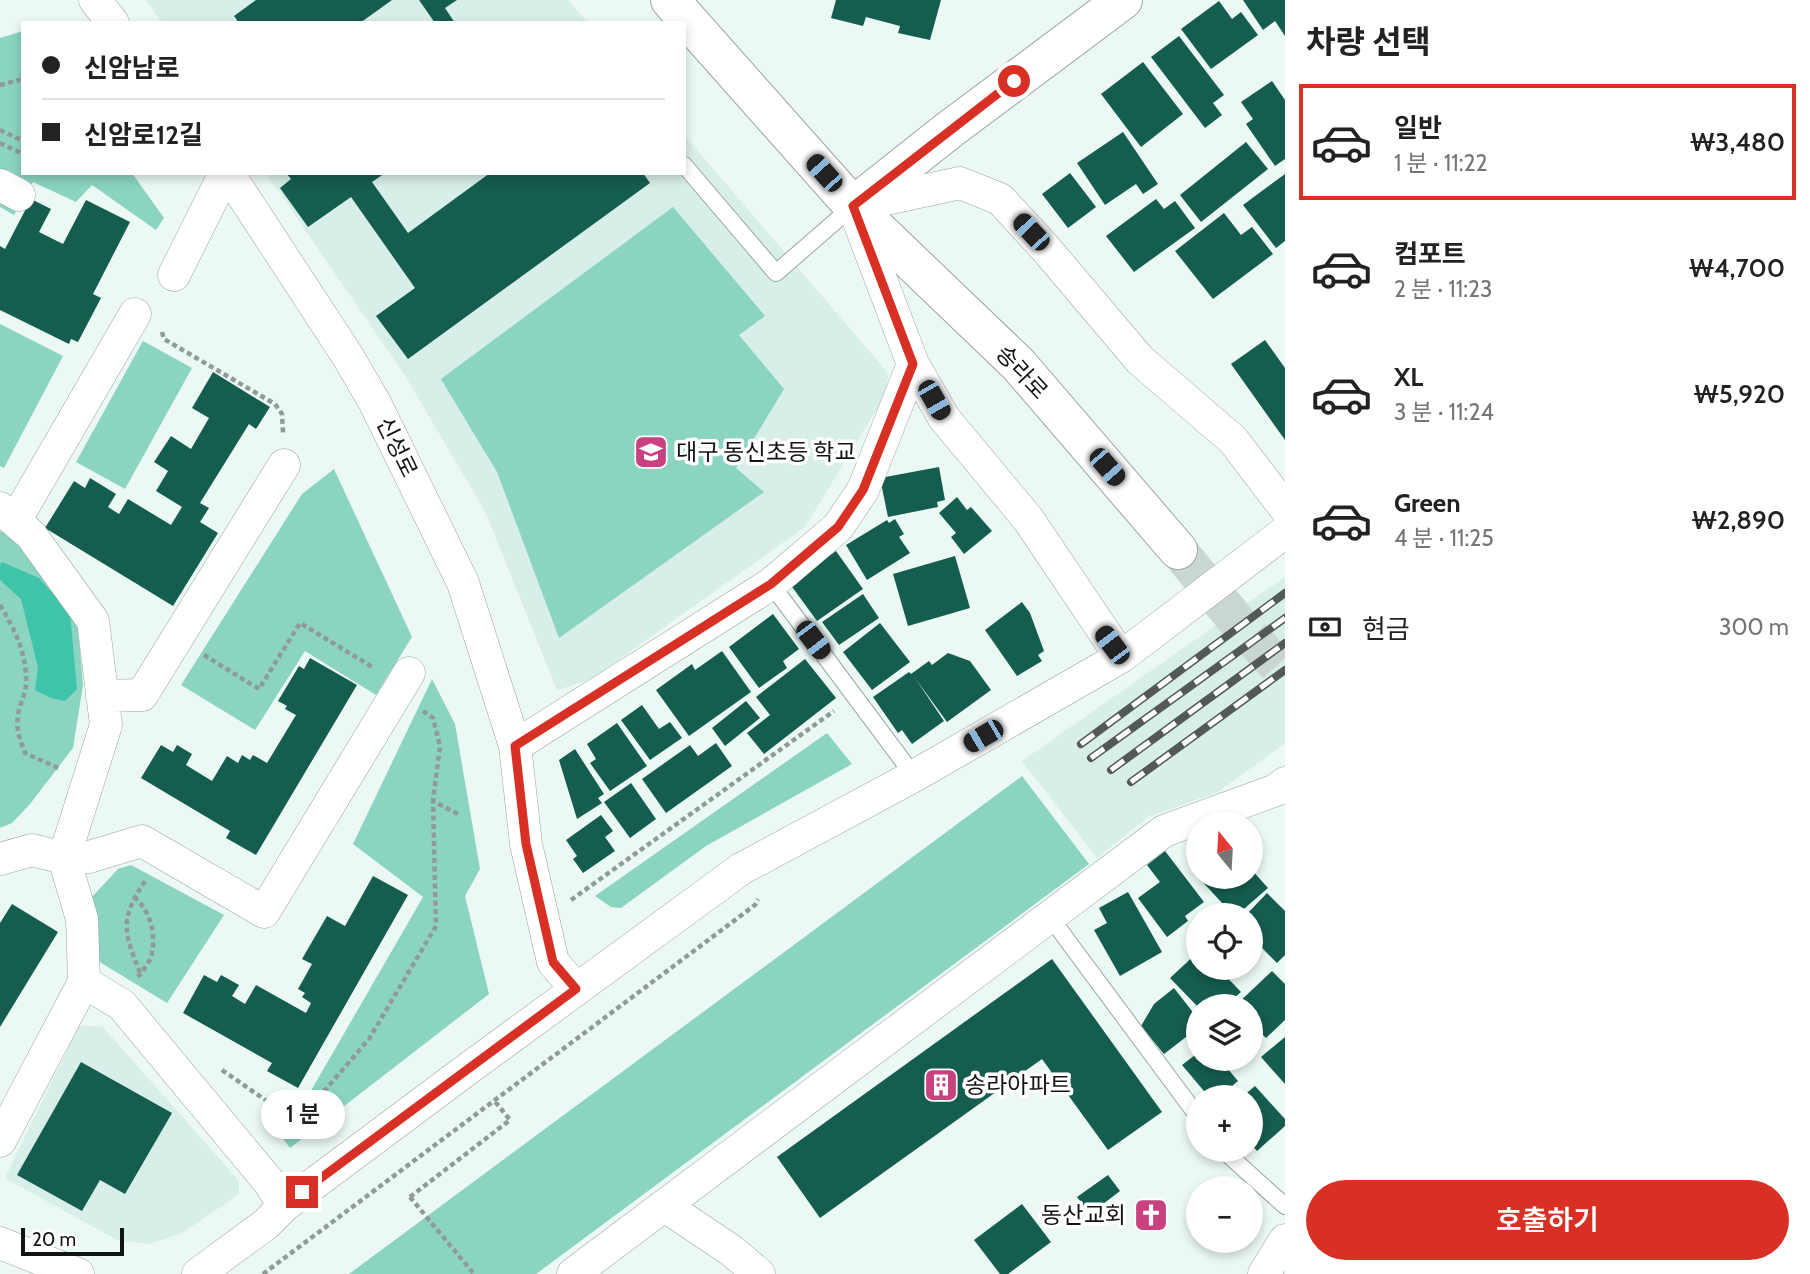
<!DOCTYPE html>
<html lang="ko">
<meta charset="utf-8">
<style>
body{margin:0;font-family:Cabin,"Noto Sans KR",sans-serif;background:#f2f2f2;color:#222;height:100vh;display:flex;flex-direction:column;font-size:26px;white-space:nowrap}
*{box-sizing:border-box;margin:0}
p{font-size:23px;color:#767676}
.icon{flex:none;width:38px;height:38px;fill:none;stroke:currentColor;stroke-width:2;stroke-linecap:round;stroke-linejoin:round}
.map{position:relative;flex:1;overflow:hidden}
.details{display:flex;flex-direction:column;background:#fff;width:525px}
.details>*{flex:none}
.guide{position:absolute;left:21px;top:21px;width:665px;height:154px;border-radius:0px;box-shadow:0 4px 10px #0003;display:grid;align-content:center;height:154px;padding:0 21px;background:#fff}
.needle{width:46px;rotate:342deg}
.fabs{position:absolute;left:1186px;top:812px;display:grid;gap:14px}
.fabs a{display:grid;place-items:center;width:77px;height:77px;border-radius:50%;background:#fff;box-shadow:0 4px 10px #0003;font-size:35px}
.scale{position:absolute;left:21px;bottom:18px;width:103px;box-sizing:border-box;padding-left:7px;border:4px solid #101413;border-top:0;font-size:19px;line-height:24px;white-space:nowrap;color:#101413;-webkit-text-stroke:5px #fff;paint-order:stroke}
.end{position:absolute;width:32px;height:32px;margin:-16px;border:9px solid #d93025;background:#fff;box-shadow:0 0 0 4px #fff}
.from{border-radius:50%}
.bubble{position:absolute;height:49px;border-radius:24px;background:#fff;box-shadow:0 4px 10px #0003;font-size:23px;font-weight:600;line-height:49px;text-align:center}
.car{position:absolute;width:21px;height:42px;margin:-21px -10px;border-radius:9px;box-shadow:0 0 5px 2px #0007;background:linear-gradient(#222 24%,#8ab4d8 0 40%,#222 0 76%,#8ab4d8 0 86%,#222 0)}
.guide b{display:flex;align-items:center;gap:24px;height:66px;font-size:26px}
.guide b+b{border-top:2px solid #e0e0e0}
.guide i{width:18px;height:18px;background:#222}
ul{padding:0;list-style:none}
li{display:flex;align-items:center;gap:21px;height:116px;margin:0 14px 10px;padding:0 7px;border:4px solid transparent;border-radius:0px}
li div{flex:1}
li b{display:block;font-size:26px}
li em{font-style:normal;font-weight:600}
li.on{border-color:#d93025}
li>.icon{width:63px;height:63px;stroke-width:1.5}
h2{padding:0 21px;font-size:32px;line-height:84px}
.pay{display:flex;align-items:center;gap:18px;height:77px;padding:0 21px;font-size:26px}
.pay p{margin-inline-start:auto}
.action{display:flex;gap:14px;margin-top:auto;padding:14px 21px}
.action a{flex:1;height:80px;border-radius:42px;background:#d93025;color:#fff;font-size:28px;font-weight:600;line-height:80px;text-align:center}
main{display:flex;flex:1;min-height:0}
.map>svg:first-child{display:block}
.built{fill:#d8eee8}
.green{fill:#8ad4c1}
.water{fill:#3fc4a9}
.building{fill:#155d4f}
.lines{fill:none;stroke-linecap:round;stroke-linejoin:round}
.secondary-tunnel{stroke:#cad6d2;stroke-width:38;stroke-dasharray:38 19;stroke-linecap:butt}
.lane-casing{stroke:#99a5a1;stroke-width:18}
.street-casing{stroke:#99a5a1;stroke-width:33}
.secondary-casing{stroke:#99a5a1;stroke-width:40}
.path{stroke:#909a97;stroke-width:4.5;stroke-dasharray:5 3.5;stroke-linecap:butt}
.lane{stroke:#fff;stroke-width:16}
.street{stroke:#fff;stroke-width:32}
.secondary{stroke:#fff;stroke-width:38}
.rail-casing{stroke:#525957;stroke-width:8}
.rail{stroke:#fff;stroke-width:5;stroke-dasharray:16;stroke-linecap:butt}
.path-bridge{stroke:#909a97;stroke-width:4.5;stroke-dasharray:5 3.5;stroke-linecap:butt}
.route{stroke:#d93025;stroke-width:9}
.labels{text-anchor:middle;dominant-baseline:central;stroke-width:7;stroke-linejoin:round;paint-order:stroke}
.street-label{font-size:23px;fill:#101413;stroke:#fff}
.poi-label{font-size:23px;fill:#101413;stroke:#fff;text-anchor:start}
</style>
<main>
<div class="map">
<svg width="1285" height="1274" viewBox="0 0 1285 1274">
<rect width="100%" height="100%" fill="#ebf8f4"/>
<path class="built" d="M 146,0 L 568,0 L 588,23 L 162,23 Z
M 684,135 L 888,373 L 886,394 L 805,527 L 590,680 L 557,690 L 485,511 L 404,374 L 266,173 L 684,173 Z
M 1285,577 L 1285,743 L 1218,792 L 1148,817 L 1097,858 L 1022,761 Z
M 79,1026 L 102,1026 L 239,1181 L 239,1194 L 182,1233 L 149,1244 L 117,1240 L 5,1178 Z"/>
<path class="green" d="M 23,31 L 23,173 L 132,173 L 164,218 L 156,230 L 92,185 L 76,202 L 33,182 L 14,215 L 0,207 L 0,38 Z
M 673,207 L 765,316 L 739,335 L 784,389 L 736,468 L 764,492 L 559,638 L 497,472 L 441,379 Z
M 0,324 L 63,356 L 4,468 L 0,466 Z
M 143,341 L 192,368 L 125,489 L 76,462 Z
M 334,469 L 412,637 L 376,695 L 305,651 L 255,730 L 181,685 L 302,494 Z
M 0,531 L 7,534 L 66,596 L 77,616 L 83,685 L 73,748 L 30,804 L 12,823 L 0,828 Z
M 432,679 L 455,724 L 480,869 L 465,896 L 489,994 L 290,1148 L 283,1139 L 423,897 L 353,844 Z
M 827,733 L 852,764 L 706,846 L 621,908 L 611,907 L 595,896 Z
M 1022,776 L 1089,864 L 536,1274 L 349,1274 Z
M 131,865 L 224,915 L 167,1003 L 98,961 L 91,898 L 118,869 Z"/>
<path class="water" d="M 2,562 L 39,578 L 70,613 L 77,689 L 65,701 L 51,698 L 35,690 L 38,667 L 21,599 L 0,580 L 0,565 Z"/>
<path class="building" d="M 256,0 L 392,0 L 360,23 L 239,23 L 234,16 Z
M 419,0 L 457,0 L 445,8 L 455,23 L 435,23 Z
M 836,0 L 941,0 L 930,40 L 898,33 L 900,26 L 866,17 L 863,26 L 831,18 Z
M 1243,0 L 1285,0 L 1285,36 L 1275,21 L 1263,30 Z
M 1219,1 L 1232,19 L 1241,12 L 1258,35 L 1211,69 L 1181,29 Z
M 1179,36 L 1224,95 L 1213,103 L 1222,115 L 1205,128 L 1151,57 Z
M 1143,62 L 1183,114 L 1141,147 L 1101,94 Z
M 1272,81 L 1285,100 L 1285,159 L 1275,166 L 1246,124 L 1253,119 L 1241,102 Z
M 1123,132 L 1158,184 L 1143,194 L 1136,184 L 1105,205 L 1077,163 Z
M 1246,142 L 1268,169 L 1201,222 L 1180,195 Z
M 286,173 L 385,173 L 372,182 L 408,233 L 490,173 L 643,173 L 650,183 L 408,359 L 376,316 L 415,288 L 351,197 L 308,227 L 280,188 L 291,179 Z
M 1070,173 L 1096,207 L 1068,228 L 1042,194 Z
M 1285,174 L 1285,241 L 1276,248 L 1243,205 Z
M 31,199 L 51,209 L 39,232 L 63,244 L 86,200 L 130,222 L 93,294 L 101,298 L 78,342 L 71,339 L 69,344 L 0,310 L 0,246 L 5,249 Z
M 1156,199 L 1164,209 L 1175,201 L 1195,228 L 1134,272 L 1106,236 Z
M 1224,213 L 1241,235 L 1252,227 L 1273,254 L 1213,299 L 1175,251 Z
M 1265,340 L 1285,368 L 1285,440 L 1231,364 Z
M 213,372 L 270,407 L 256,429 L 249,424 L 200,503 L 209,508 L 200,522 L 218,533 L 173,606 L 45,528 L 74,481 L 85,488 L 90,478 L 116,494 L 108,507 L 119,514 L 128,499 L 171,525 L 182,507 L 156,491 L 168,471 L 154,462 L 171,436 L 191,449 L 209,418 L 192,408 Z
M 939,467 L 945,500 L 937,502 L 938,507 L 888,517 L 880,478 Z
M 957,497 L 967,510 L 971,507 L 992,531 L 964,554 L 951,537 L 956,533 L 939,513 Z
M 895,519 L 904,534 L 899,537 L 910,553 L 867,580 L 846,545 L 887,520 L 889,523 Z
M 836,551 L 863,589 L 817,621 L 790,584 Z
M 955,556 L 970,608 L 908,626 L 893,574 Z
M 863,594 L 879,618 L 839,645 L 822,622 Z
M 1022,602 L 1030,613 L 1044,651 L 1038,655 L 1042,661 L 1017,676 L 985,630 Z
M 773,614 L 799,649 L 783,661 L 787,668 L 759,688 L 729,647 Z
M 880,623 L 910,662 L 872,690 L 843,652 Z
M 722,651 L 751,692 L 689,736 L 656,690 L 692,664 L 695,670 Z
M 948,653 L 970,661 L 991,690 L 947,722 L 915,678 L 944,721 L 912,744 L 902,730 L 898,733 L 873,697 L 909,672 L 911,674 L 929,661 L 932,665 Z
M 310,658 L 357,685 L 256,855 L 226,838 L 230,831 L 141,778 L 161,745 L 173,752 L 177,745 L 192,754 L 186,765 L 212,781 L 227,756 L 238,763 L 242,755 L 250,760 L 253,755 L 267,763 L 296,715 L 285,709 L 287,706 L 278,701 L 299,666 L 304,669 Z
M 805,659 L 836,698 L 764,754 L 747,733 L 770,715 L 756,697 Z
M 746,701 L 760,718 L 725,746 L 712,728 Z
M 642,705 L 659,729 L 670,722 L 682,738 L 650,760 L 621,720 Z
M 617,723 L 647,766 L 610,791 L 590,763 L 596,759 L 587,744 Z
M 716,743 L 732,766 L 666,813 L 642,779 L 690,745 L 698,756 Z
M 575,749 L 604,794 L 598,798 L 602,803 L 577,819 L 559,760 Z
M 631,783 L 656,819 L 630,838 L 604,802 Z
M 601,815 L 613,831 L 605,837 L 615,851 L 583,873 L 573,859 L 577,856 L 566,840 Z
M 1165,851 L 1204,902 L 1185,916 L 1188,921 L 1167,937 L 1138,898 L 1160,882 L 1147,865 Z
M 1251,869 L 1268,888 L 1237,915 L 1226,915 L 1219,907 L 1223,904 L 1198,877 L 1251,877 Z
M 373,876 L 408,895 L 298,1088 L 267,1071 L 272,1063 L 183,1013 L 204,975 L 217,982 L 221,975 L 239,985 L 232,996 L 245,1004 L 256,985 L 306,1013 L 311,1003 L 302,997 L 305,993 L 298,989 L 312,964 L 302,959 L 327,916 L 345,926 Z
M 1128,892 L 1162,952 L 1120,976 L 1094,930 L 1107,923 L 1099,908 Z
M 1267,893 L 1285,911 L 1285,955 L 1277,963 L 1251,937 L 1251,915 L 1246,915 Z
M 12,904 L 58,932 L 0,1027 L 0,923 Z
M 1199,951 L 1199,968 L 1218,968 L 1241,992 L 1225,1006 L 1199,1006 L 1199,1008 L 1170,978 Z
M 1052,959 L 1162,1112 L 1108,1150 L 1042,1059 L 820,1218 L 777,1157 Z
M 1223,968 L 1237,968 L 1230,975 Z
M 1272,971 L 1285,984 L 1285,1020 L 1266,1038 L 1259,1031 L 1251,1038 L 1251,1006 L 1235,1006 Z
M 1174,988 L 1199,1020 L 1199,1027 L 1164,1054 L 1141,1026 L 1154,1004 Z
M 1285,1037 L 1285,1084 L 1261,1057 Z
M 1199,1052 L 1199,1059 L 1238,1059 L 1227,1068 L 1238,1081 L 1219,1097 L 1209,1097 L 1182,1065 Z
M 81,1062 L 172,1113 L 125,1194 L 100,1180 L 82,1211 L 17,1175 Z
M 1255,1086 L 1285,1119 L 1285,1126 L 1257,1151 L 1251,1144 L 1251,1097 L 1242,1097 Z
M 1108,1175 L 1120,1191 L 1090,1214 L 1077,1197 Z
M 1022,1204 L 1051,1242 L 1008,1274 L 1000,1274 L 974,1240 Z"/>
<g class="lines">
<path class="secondary-tunnel" d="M 1178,550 L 1240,625 L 1285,674"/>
<g class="lane-casing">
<path id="lane" d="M 684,165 L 776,273 L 853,206
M 771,584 L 914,776
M 1050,917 L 1199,1118
M 1223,1150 L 1285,1206"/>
</g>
<g class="street-casing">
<path id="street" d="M 95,0 L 113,23
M 228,173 L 347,355 L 375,403 L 463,583 L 515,746 L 526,844 L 553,962 L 576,989
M 0,185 L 19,195
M 174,275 L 225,173
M 913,364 L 944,418 L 1028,519 L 1121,657
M 0,508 L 31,535 L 93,621 L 106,725 L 64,858 L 82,919 L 84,982 L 0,1141
M 15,521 L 135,314
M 102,696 L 142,695 L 284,465
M 515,746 L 771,584 L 838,527 L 863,490 L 913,364 L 853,206 L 960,183 L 1000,199 L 1046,249 L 1140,360 L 1233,440 L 1285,508
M 0,859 L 32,850 L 64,858 L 89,857 L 142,841 L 264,912 L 409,673
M 84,982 L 122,1005 L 269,1182 L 284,1206
M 665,1206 L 732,1251 L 759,1274
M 0,1243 L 78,1274
M 198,1274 L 266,1224 L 284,1206 L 469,1068 L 741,869 L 914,776 L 1121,657 L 1285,532
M 573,1274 L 1164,831 L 1276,790 L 1285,783
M 1264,1274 L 1285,1240"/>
</g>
<g class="secondary-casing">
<path id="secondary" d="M 670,0 L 853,206 L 1018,364 L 1178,550
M 853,206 L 949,130 L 1123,0"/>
</g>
<path class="path" d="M 0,85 L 23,79
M 0,130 L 23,141
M 0,143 L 23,154
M 162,332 L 164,339 L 275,404 L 282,414 L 283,433
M 0,605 C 15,630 27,654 26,683 C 26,693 21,701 19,710 C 15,726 19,738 25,753 L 60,769
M 204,655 L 259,689 L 300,623 L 374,668
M 423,711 L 433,718 L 440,746 L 433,801
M 134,897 C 150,910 156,933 152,953 C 151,961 143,970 138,977
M 571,900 L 834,711
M 140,973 C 124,932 119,920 145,881
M 222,1070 L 290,1117
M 270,1133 L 326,1089 L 369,1039 L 436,926 L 433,801 L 458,814
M 410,1197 L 510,1120 L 493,1099
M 263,1274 L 755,905 L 758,899"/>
<use href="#lane" class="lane"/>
<use href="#street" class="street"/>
<use href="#secondary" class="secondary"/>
<g class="rail-casing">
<path id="rail" d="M 1081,744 L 1285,593
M 1091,758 L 1285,618
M 1111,770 L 1285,643
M 1131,782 L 1285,670"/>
</g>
<use href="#rail" class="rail"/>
<path class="path-bridge" d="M 410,1197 L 474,1274"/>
</g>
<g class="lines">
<path class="route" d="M 302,1192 L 576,989 L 553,962 L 526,844 L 515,746 L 771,584 L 838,527 L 863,490 L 913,364 L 853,206 L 1014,81"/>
</g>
<defs>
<g id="school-square" transform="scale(1.75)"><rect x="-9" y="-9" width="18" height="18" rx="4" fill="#c9417e" stroke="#fff"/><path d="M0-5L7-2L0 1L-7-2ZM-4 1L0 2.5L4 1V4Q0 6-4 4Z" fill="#fff"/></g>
<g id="building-square" transform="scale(1.75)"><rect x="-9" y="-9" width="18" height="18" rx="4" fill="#c9417e" stroke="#fff"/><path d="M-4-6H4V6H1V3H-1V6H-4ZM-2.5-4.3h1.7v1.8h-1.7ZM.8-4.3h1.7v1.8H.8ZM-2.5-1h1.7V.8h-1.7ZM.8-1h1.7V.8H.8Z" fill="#fff"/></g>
<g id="church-square" transform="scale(1.75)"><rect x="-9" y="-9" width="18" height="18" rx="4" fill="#c9417e" stroke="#fff"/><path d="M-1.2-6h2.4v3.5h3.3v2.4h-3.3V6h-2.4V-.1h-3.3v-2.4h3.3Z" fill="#fff"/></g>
</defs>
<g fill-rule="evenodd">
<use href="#school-square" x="651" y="452"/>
<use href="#building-square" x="941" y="1085"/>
<use href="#church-square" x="1151" y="1215"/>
</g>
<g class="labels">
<g class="street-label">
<text transform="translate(1022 372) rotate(47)">송라로</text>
<text transform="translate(397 447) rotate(64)">신성로</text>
</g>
<g class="poi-label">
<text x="676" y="452">대구 동신초등 학교</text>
<text x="965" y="1085">송라아파트</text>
<text x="1126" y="1215" text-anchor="end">동산교회</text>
</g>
</g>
</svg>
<div class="fabs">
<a><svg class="needle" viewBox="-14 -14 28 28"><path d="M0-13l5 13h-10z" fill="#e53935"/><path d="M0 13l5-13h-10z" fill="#767676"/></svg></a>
<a><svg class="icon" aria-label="locate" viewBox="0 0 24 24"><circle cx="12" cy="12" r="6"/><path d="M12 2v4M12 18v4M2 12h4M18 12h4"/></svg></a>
<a><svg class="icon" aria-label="layers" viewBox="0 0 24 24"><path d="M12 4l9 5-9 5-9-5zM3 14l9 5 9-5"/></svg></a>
<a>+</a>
<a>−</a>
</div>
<div class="scale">20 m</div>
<i class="end from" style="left:1014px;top:81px"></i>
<i class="end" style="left:302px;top:1192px"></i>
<div class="bubble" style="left:261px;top:1090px;width:84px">1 분</div>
<i class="car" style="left:824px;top:173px;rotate:318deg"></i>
<i class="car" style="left:1031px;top:232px;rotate:317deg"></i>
<i class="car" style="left:934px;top:400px;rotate:150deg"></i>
<i class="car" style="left:1107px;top:467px;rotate:139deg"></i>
<i class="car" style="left:813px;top:640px;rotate:143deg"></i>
<i class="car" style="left:1112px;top:645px;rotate:323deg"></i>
<i class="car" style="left:983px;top:736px;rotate:240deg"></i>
<div class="guide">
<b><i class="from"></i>신암남로</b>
<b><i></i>신암로12길</b>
</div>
</div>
<section class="details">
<h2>차량 선택</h2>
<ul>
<li class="on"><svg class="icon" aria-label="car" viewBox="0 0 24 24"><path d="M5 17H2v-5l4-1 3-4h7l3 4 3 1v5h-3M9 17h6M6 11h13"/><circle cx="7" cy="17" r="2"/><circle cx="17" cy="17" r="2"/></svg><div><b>일반</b><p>1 분 · 11:22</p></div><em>₩3,480</em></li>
<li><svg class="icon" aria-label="car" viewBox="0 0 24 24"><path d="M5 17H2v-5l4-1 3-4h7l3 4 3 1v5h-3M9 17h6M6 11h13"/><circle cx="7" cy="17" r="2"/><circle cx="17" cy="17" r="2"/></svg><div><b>컴포트</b><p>2 분 · 11:23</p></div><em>₩4,700</em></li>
<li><svg class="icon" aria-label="car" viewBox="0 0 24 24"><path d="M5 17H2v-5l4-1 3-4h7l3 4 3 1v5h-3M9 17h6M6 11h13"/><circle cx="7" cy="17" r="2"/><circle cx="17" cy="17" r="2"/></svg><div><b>XL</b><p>3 분 · 11:24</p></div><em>₩5,920</em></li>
<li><svg class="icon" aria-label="car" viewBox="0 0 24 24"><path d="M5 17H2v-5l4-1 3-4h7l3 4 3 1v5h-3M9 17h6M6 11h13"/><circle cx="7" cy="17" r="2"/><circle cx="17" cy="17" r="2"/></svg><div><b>Green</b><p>4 분 · 11:25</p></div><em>₩2,890</em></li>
</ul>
<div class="pay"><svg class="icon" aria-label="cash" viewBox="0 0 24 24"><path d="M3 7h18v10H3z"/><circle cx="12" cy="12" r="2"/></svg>현금<p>300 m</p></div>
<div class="action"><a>호출하기</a></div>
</section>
</main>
